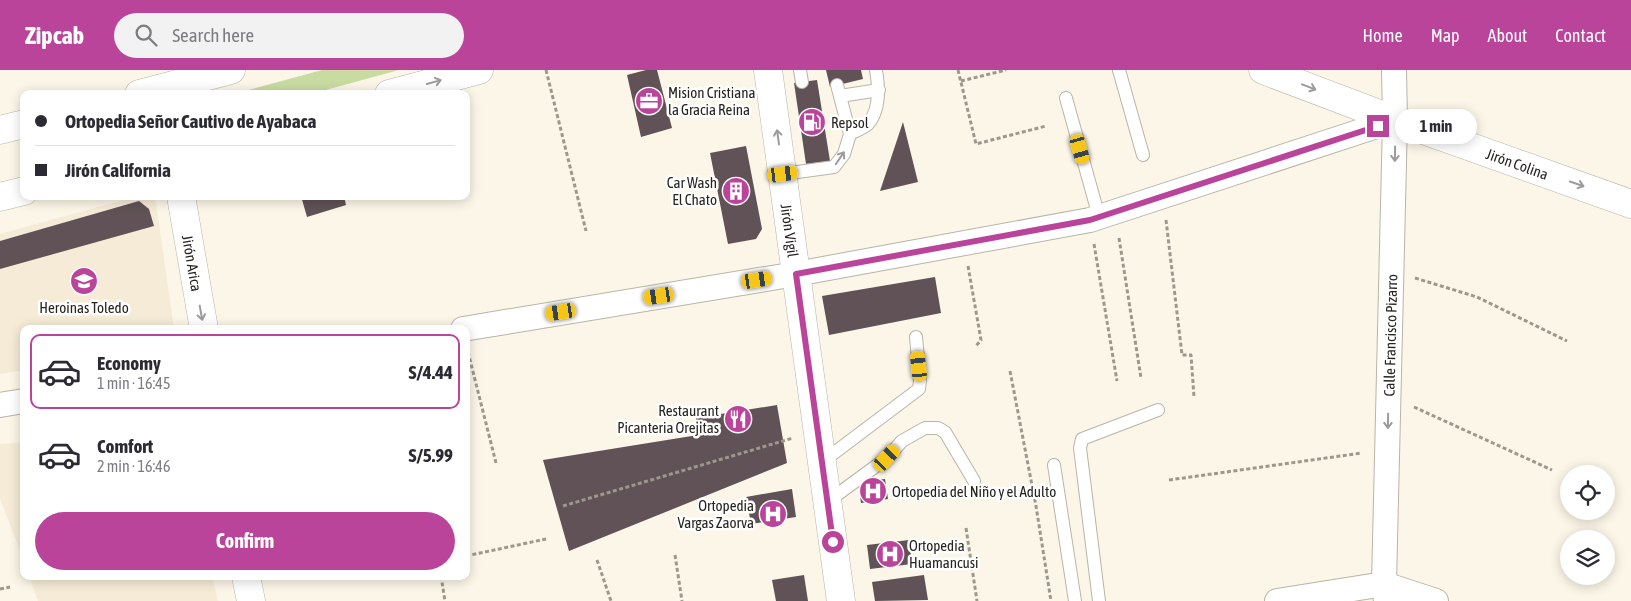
<!DOCTYPE html>
<meta charset="utf-8">
<style>
body{margin:0;font-family:"Asap Condensed",sans-serif;background:#f2f2f3;color:#2b2b33;height:100vh;display:flex;flex-direction:column;font-size:19px;white-space:nowrap}
*{box-sizing:border-box;margin:0}
p{font-size:16px;color:#7c7c81}
.icon{flex:none;width:28px;height:28px;fill:none;stroke:currentColor;stroke-width:2;stroke-linecap:round;stroke-linejoin:round}
.map{position:relative;flex:1;overflow:hidden}
.sheet{position:absolute;left:20px;top:255px;width:450px;height:255px;display:flex;flex-direction:column;background:#fff;border-radius:10px;box-shadow:0 2px 12px #0003}
.sheet>*{flex:none}
.hud{position:absolute;left:20px;top:20px;width:450px;height:110px;border-radius:10px;box-shadow:0 2px 12px #0003;display:grid;align-content:center;height:110px;padding:0 15px;background:#fff}
.controls{position:absolute;left:1560px;top:395px;display:grid;gap:10px}
.controls a{display:grid;place-items:center;width:55px;height:55px;border-radius:50%;background:#fff;box-shadow:0 2px 12px #0003;font-size:25px}
.end{position:absolute;width:22px;height:22px;margin:-11px;border:6px solid #bb449b;background:#fff;box-shadow:0 0 0 2px #fff}
.from{border-radius:50%}
.bubble{position:absolute;height:35px;border-radius:18px;background:#fff;box-shadow:0 2px 12px #0003;font-size:16px;font-weight:700;line-height:35px;text-align:center}
.car{position:absolute;width:15px;height:30px;margin:-15px -8px;border-radius:6px;box-shadow:0 0 4px 1px #0007;background:linear-gradient(#f5c518 24%,#345 0 40%,#f5c518 0 76%,#345 0 86%,#f5c518 0)}
.hud b{display:flex;align-items:center;gap:18px;height:48px;font-size:19px}
.hud b+b{border-top:1px solid #e1e1e2}
.hud i{width:12px;height:12px;background:#2b2b33}
ul{padding:9px 0 0;list-style:none}
li{display:flex;align-items:center;gap:15px;height:75px;margin:0 10px 8px;padding:0 5px;border:2px solid transparent;border-radius:10px}
li div{flex:1}
li b{display:block;font-size:19px}
li em{font-style:normal;font-weight:700}
li.selected{border-color:#bb449b}
li>.icon{width:45px;height:45px;stroke-width:1.5}
.action{display:flex;gap:10px;margin-top:auto;padding:10px 15px}
.action a{flex:1;height:58px;border-radius:30px;background:#bb449b;color:#fff;font-size:20px;font-weight:700;line-height:58px;text-align:center}
header{display:flex;align-items:center;gap:30px;box-sizing:border-box;height:70px;padding:0 25px;background:#bb449b;color:#fff}
header strong{font-size:24px}
nav{display:flex;gap:28px;margin-inline-start:auto;font-size:18px}
.search{width:350px;height:45px;background:#f2f2f3;display:flex;align-items:center;gap:12px;box-sizing:border-box;padding:0 18px;border-radius:28px;color:#7c7c81;font-size:19px}
.map>svg:first-child{display:block}
.built{fill:#f5ebd7}
.green{fill:#c8dca2}
.building{fill:#605256}
.lines{fill:none;stroke-linecap:round;stroke-linejoin:round}
.lane-casing{stroke:#bab4a7;stroke-width:14}
.street-casing{stroke:#bab4a7;stroke-width:26}
.secondary-casing{stroke:#bab4a7;stroke-width:29}
.path{stroke:#9d988e;stroke-width:3;stroke-dasharray:4 2.5;stroke-linecap:butt}
.lane{stroke:#fff;stroke-width:12}
.street{stroke:#fff;stroke-width:24}
.secondary{stroke:#fff;stroke-width:28}
.oneway{stroke:#9d9c9a}
.route{stroke:#bb449b;stroke-width:6}
.labels{text-anchor:middle;dominant-baseline:central;stroke-width:5;stroke-linejoin:round;paint-order:stroke}
.poi-label{font-size:15px;fill:#26241f;stroke:#fff;text-anchor:start}
.street-label{font-size:15px;fill:#26241f;stroke:#fff}
</style>
<header>
<strong>Zipcab</strong>
<div class="search"><svg class="icon" aria-label="search" viewBox="0 0 24 24"><circle cx="10" cy="10" r="6"/><path d="M15 15l6 6"/></svg>Search here</div>
<nav><a>Home</a><a>Map</a><a>About</a><a>Contact</a></nav>
</header>
<div class="map">
<svg width="1631" height="531" viewBox="0 0 1631 531">
<rect width="100%" height="100%" fill="#fcf6e8"/>
<path class="built" d="M 138,126 L 155,126 L 174,259 L 24,259 L 24,300 L 0,304 L 0,164 Z
M 24,372 L 24,492 L 0,428 L 0,374 Z
M 29,506 L 212,506 L 218,531 L 38,531 Z"/>
<path class="green" d="M 322,0 L 399,0 L 311,24 L 234,24 Z"/>
<path class="building" d="M 646,0 L 657,0 L 672,58 L 641,67 L 627,5 Z
M 826,0 L 861,0 L 863,9 L 830,17 Z
M 817,10 L 830,91 L 806,94 L 794,13 Z
M 903,52 L 918,112 L 880,121 Z
M 746,76 L 762,159 L 756,169 L 728,174 L 710,83 Z
M 301,126 L 344,126 L 346,135 L 307,147 Z
M 139,131 L 149,139 L 154,156 L 0,199 L 0,171 Z
M 935,207 L 941,243 L 829,265 L 822,226 Z
M 777,335 L 787,393 L 569,481 L 543,390 L 698,365 L 696,348 Z
M 885,409 L 888,429 L 861,433 L 858,412 Z
M 792,419 L 796,447 L 751,454 L 746,427 Z
M 909,470 L 912,494 L 870,499 L 867,475 Z
M 804,505 L 808,531 L 776,531 L 772,510 Z
M 924,505 L 928,530 L 875,531 L 872,512 Z"/>
<g class="lines">
<g class="lane-casing">
<path id="lane" d="M 800,0 L 802,12
M 1119,0 L 1143,85
M 840,26 L 879,20
M 1066,28 L 1099,147
M 850,64 C 856,61 863,58 868,54 C 880,40 879,17 876,0
M 783,104 L 834,97 L 844,84 L 850,64 L 837,15
M 822,392 L 919,319 L 920,311 L 916,267
M 1054,395 L 1075,531
M 827,432 L 887,388 L 902,371 L 925,358 L 938,358 L 945,362 L 974,411
M 1099,531 L 1080,378 L 1082,369 L 1158,340"/>
</g>
<g class="street-casing">
<g id="street">
<path d="M 463,259 L 796,204 L 1090,150 L 1395,50"/>
<path d="M 0,335 L 24,331"/>
<path d="M 1277,531 L 1384,514 L 1436,531"/>
<path id="s1" d="M 1386,531 L 1384,514 L 1395,50 L 1394,0"/>
</g>
</g>
<g class="secondary-casing">
<g id="secondary">
<path id="s2" d="M 768,0 L 841,531"/>
<path id="s3" d="M 1263,0 L 1395,50 L 1631,134"/>
<path d="M 139,24 L 231,0"/>
<path d="M 389,24 L 479,0"/>
<path d="M 0,60 L 24,54"/>
<path id="s4" d="M 181,126 L 204,259"/>
<path d="M 0,127 L 24,121"/>
<path d="M 246,506 L 251,531"/>
</g>
</g>
<path class="path" d="M 546,0 L 586,161
M 958,0 L 976,74 L 1046,56
M 961,11 L 1006,0
M 1166,150 L 1182,285 L 1191,285 L 1194,327
M 1119,168 L 1141,308
M 1094,174 L 1117,311
M 968,196 L 981,270 L 975,277
M 1415,208 L 1477,227 L 1567,271
M 468,282 L 496,393
M 1010,301 L 1036,436 L 1051,531
M 1414,337 L 1552,400
M 1169,410 L 1362,383
M 563,436 L 793,368
M 966,458 L 977,531
M 675,485 L 682,531
M 466,486 L 546,469
M 597,490 L 611,531
M 441,506 L 445,531
M 0,519 L 10,517"/>
<use href="#lane" class="lane"/>
<use href="#street" class="street"/>
<use href="#secondary" class="secondary"/>
</g>
<defs><path id="oneway-shaft" d="M-6 0H5M1.5-3L5.5 0L1.5 3" fill="none" stroke-width="1.6" stroke-linecap="round" stroke-linejoin="round" transform="scale(1.25)"/></defs>
<g class="oneway">
<use href="#oneway-shaft" transform="translate(434 12) rotate(-15)"/>
<use href="#oneway-shaft" transform="translate(1309 17) rotate(21)"/>
<use href="#oneway-shaft" transform="translate(778 67) rotate(-98)"/>
<use href="#oneway-shaft" transform="translate(1395 84) rotate(91)"/>
<use href="#oneway-shaft" transform="translate(840 88) rotate(-56)"/>
<use href="#oneway-shaft" transform="translate(1577 114) rotate(19)"/>
<use href="#oneway-shaft" transform="translate(201 243) rotate(80)"/>
<use href="#oneway-shaft" transform="translate(1388 351) rotate(91)"/>
</g>
<g class="lines">
<path class="route" d="M 833,472 L 796,204 L 1090,150 L 1378,56"/>
</g>
<defs>
<g id="office-disc" transform="scale(1.4375)"><circle r="9.5" fill="#bb449b" stroke="#fff"/><path d="M-6-3h4V-5.5h4V-3h4V5H-6ZM-1-4.5V-3h2v-1.5ZM-6 0V1H6V0Z" fill="#fff"/></g>
<g id="fuel-disc" transform="scale(1.4375)"><circle r="9.5" fill="#bb449b" stroke="#fff"/><path d="M-5.5-6h7V0h2V4h1.3V-2.5L3-4.5l.8-.8L6-3V5H2.5V1h-1V6h-7ZM-4.2-4.7v3.2H.2V-4.7Z" fill="#fff"/></g>
<g id="building-disc" transform="scale(1.4375)"><circle r="9.5" fill="#bb449b" stroke="#fff"/><path d="M-4-6H4V6H1V3H-1V6H-4ZM-2.5-4.3h1.7v1.8h-1.7ZM.8-4.3h1.7v1.8H.8ZM-2.5-1h1.7V.8h-1.7ZM.8-1h1.7V.8H.8Z" fill="#fff"/></g>
<g id="school-disc" transform="scale(1.4375)"><circle r="9.5" fill="#bb449b" stroke="#fff"/><path d="M0-5L7-2L0 1L-7-2ZM-4 1L0 2.5L4 1V4Q0 6-4 4Z" fill="#fff"/></g>
<g id="restaurant-disc" transform="scale(1.4375)"><circle r="9.5" fill="#bb449b" stroke="#fff"/><path d="M-5-6h1v4h1v-4h1v4h1v-4h1v5L-1.5 .5V6h-2V.5L-5-1ZM5-6V6H3V1.5H1.5Q1.5-4 5-6Z" fill="#fff"/></g>
<g id="hospital-disc" transform="scale(1.4375)"><circle r="9.5" fill="#bb449b" stroke="#fff"/><path d="M-5-5h3v3.5h4V-5h3V5h-3V1.5h-4V5h-3Z" fill="#fff"/></g>
</defs>
<g fill-rule="evenodd">
<use href="#office-disc" x="649" y="31"/>
<use href="#fuel-disc" x="812" y="52"/>
<use href="#building-disc" x="736" y="121"/>
<use href="#school-disc" x="84" y="211"/>
<use href="#restaurant-disc" x="738" y="349"/>
<use href="#hospital-disc" x="873" y="421"/>
<use href="#hospital-disc" x="773" y="444"/>
<use href="#hospital-disc" x="890" y="484"/>
</g>
<g class="labels">
<g class="poi-label">
<text x="668" y="22">Mision Cristiana<tspan x="668" dy="17">la Gracia Reina</tspan></text>
<text x="831" y="52">Repsol</text>
<text x="717" y="112" text-anchor="end">Car Wash<tspan x="717" dy="17">El Chato</tspan></text>
<text x="84" y="237" text-anchor="middle">Heroinas Toledo</text>
<text x="719" y="340" text-anchor="end">Restaurant<tspan x="719" dy="17">Picanteria Orejitas</tspan></text>
<text x="892" y="421">Ortopedia del Niño y el Adulto</text>
<text x="754" y="435" text-anchor="end">Ortopedia<tspan x="754" dy="17">Vargas Zaorva</tspan></text>
<text x="909" y="475">Ortopedia<tspan x="909" dy="17">Huamancusi</tspan></text>
</g>
<g class="street-label">
<text stroke="none"><textPath href="#s3" startOffset="271">Jirón Colina</textPath></text>
<text stroke="none"><textPath href="#s2" startOffset="162">Jirón Vigil</textPath></text>
<text stroke="none"><textPath href="#s4" startOffset="68">Jirón Arica</textPath></text>
<text stroke="none"><textPath href="#s1" startOffset="266">Calle Francisco Pizarro</textPath></text>
</g>
</g>
</svg>
<div class="controls">
<a><svg class="icon" aria-label="locate" viewBox="0 0 24 24"><circle cx="12" cy="12" r="6"/><path d="M12 2v4M12 18v4M2 12h4M18 12h4"/></svg></a>
<a><svg class="icon" aria-label="layers" viewBox="0 0 24 24"><path d="M12 4l9 5-9 5-9-5zM3 14l9 5 9-5"/></svg></a>
</div>
<i class="end from" style="left:833px;top:472px"></i>
<i class="end" style="left:1378px;top:56px"></i>
<div class="bubble" style="left:1395px;top:39px;width:82px">1 min</div>
<i class="car" style="left:1080px;top:79px;rotate:164deg"></i>
<i class="car" style="left:783px;top:104px;rotate:83deg"></i>
<i class="car" style="left:757px;top:210px;rotate:81deg"></i>
<i class="car" style="left:659px;top:226px;rotate:261deg"></i>
<i class="car" style="left:561px;top:242px;rotate:261deg"></i>
<i class="car" style="left:919px;top:296px;rotate:354deg"></i>
<i class="car" style="left:887px;top:388px;rotate:43deg"></i>
<div class="hud">
<b><i class="from"></i>Ortopedia Señor Cautivo de Ayabaca</b>
<b><i></i>Jirón California</b>
</div>
<section class="sheet">
<ul>
<li class="selected"><svg class="icon" aria-label="car" viewBox="0 0 24 24"><path d="M5 17H2v-5l4-1 3-4h7l3 4 3 1v5h-3M9 17h6M6 11h13"/><circle cx="7" cy="17" r="2"/><circle cx="17" cy="17" r="2"/></svg><div><b>Economy</b><p>1 min · 16:45</p></div><em>S/4.44</em></li>
<li><svg class="icon" aria-label="car" viewBox="0 0 24 24"><path d="M5 17H2v-5l4-1 3-4h7l3 4 3 1v5h-3M9 17h6M6 11h13"/><circle cx="7" cy="17" r="2"/><circle cx="17" cy="17" r="2"/></svg><div><b>Comfort</b><p>2 min · 16:46</p></div><em>S/5.99</em></li>
</ul>
<div class="action"><a>Confirm</a></div>
</section>
</div>
